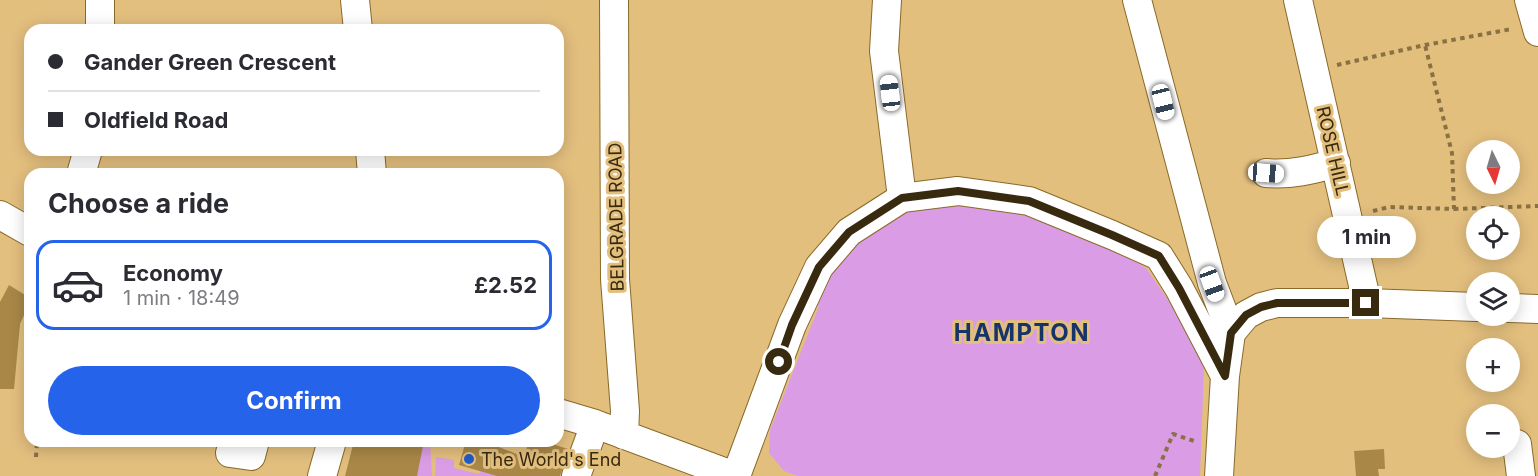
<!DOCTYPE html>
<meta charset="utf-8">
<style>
body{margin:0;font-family:Inter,sans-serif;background:#f2f2f3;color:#2b2b33;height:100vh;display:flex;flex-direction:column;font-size:22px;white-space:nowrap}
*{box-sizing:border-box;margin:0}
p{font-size:20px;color:#7c7c81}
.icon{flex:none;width:33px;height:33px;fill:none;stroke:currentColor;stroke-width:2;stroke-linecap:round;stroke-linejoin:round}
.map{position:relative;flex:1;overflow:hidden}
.drawer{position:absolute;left:24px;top:168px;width:540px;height:279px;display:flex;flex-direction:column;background:#fff;border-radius:18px;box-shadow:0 3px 15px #0003}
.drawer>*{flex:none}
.top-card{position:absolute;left:24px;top:24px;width:540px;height:132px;border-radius:18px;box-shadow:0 3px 15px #0003;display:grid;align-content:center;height:132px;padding:0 24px;background:#fff}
.needle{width:39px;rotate:175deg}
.fabs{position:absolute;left:1466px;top:140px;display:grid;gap:12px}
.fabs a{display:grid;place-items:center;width:54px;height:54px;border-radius:50%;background:#fff;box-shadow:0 3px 15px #0003;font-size:30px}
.end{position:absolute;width:27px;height:27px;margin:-14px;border:8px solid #382a0f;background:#fff;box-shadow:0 0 0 3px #fff}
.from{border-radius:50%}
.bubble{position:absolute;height:42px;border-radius:21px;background:#fff;box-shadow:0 3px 15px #0003;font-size:20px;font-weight:700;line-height:42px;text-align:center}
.car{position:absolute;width:18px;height:36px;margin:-18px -9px;border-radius:8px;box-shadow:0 0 4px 2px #0007;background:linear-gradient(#fff 24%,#345 0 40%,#fff 0 76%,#345 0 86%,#fff 0)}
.top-card b{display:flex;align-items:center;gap:21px;height:57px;font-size:22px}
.top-card b+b{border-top:2px solid #e1e1e2}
.top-card i{width:15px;height:15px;background:#2b2b33}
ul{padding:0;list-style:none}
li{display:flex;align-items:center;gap:18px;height:90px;margin:0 12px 9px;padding:0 12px;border:3px solid transparent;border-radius:18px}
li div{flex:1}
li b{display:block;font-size:22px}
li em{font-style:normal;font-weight:700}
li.active{border-color:#2563eb}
li>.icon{width:54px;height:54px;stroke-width:1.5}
h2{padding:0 24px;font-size:27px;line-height:72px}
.primary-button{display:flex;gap:12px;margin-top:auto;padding:12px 24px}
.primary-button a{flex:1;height:69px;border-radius:36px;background:#2563eb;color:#fff;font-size:24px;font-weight:700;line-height:69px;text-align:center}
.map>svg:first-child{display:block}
.green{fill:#da9de5}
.building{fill:#a98747}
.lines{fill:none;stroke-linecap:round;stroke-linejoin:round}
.minor-casing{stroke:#8a6928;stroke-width:30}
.path{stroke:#897144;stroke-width:4;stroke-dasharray:4.5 4.5;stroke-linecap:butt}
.minor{stroke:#fff;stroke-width:28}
.route{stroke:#382a0f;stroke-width:8}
.poi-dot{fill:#205bc7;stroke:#e3bf7e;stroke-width:2}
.labels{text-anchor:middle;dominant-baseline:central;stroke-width:6;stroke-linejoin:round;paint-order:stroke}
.street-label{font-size:18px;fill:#382a0f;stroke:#e3bf7e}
.poi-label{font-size:18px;fill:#382a0f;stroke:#e3bf7e;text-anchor:start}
.district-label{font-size:24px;font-weight:bold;letter-spacing:1.5px;fill:#17346a;stroke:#e3bf7e}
</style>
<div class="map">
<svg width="1538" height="476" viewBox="0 0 1538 476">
<rect width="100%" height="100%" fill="#e3bf7e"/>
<path class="green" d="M 924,202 L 1017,206 L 1098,238 L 1146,268 L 1189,330 L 1204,366 L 1200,476 L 798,476 L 784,471 L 769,453 L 770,430 L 819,306 L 811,301 L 853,237 Z
M 412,441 L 430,441 L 432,476 L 417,476 Z
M 488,451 L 504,476 L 435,476 L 436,457 L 454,460 L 454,468 L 479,474 Z"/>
<path class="building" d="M 9,285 L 30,298 L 30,302 L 20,324 L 14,389 L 0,389 L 0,302 Z
M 354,441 L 424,441 L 417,476 L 345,476 Z
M 466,441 L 484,441 L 524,457 L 529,441 L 543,441 L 568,449 L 560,476 L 497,476 L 459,465 Z
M 1384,449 L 1385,469 L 1378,469 L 1379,476 L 1356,476 L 1354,451 Z"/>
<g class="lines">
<g class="minor-casing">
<path id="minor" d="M 355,0 L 358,30
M 614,0 L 615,279 L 625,411 L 624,435
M 887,0 L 884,51 L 902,198
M 1137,0 L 1212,283 L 1231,333
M 1298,0 L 1367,303
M 1529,0 L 1538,32
M 100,30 L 100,0
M 370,150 L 372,174
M 1266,173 C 1291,175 1312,170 1336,163
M 81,174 L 88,150
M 0,215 L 30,232
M 1509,308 L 1538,309
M 558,413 L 595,424 L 735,476
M 1517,444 L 1521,476
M 230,453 L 251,456 L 255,441
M 322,476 L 332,441
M 576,476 L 595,424
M 736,476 L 792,325 L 819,267 L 849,232 L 902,198 L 958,191 L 1029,201 L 1112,235 L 1159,256 L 1179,288 L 1225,376
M 1219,476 L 1225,376 L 1231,333 L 1246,315 L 1261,307 L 1277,303 L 1367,303 L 1476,307"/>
</g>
<path class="path" d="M 1337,65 L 1425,45 L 1512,29
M 1454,209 L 1538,206
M 1373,211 L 1389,207 L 1454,209 L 1452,153 L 1425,45
M 36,457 L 37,441
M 1155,476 L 1173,434 L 1197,442"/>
<use href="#minor" class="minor"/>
</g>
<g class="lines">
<path class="route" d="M 779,362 L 792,325 L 819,267 L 849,232 L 902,198 L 958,191 L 1029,201 L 1112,235 L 1159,256 L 1179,288 L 1225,376 L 1231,333 L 1246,315 L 1261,307 L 1277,303 L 1366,303"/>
</g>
<circle class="poi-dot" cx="469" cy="459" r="6"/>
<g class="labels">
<g class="street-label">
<text transform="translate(1333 151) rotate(77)">ROSE HILL</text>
<text transform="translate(616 217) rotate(-91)">BELGRADE ROAD</text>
</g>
<g class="poi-label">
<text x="481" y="459">The World's End</text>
</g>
<g class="district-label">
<text x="1022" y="332">HAMPTON</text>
</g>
</g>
</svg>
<div class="fabs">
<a><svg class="needle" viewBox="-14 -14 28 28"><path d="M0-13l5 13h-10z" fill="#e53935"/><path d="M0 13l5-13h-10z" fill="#7c7c81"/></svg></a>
<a><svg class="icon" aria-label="locate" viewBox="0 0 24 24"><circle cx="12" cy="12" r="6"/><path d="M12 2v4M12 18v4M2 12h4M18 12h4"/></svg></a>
<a><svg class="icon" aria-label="layers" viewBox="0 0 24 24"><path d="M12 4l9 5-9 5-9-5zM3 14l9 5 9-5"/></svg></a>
<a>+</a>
<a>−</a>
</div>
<i class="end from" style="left:779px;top:362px"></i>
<i class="end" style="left:1366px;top:303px"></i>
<div class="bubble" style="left:1317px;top:216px;width:99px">1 min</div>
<i class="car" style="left:890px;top:93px;rotate:353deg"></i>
<i class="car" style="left:1163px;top:102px;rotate:166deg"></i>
<i class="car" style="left:1266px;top:173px;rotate:94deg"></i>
<i class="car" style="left:1212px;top:284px;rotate:160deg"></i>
<div class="top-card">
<b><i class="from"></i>Gander Green Crescent</b>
<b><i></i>Oldfield Road</b>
</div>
<section class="drawer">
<h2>Choose a ride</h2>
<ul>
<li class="active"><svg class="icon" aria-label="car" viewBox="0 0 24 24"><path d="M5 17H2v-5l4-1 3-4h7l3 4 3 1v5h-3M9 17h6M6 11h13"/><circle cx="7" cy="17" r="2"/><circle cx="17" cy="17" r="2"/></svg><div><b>Economy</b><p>1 min · 18:49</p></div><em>£2.52</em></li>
</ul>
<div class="primary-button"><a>Confirm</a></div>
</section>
</div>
